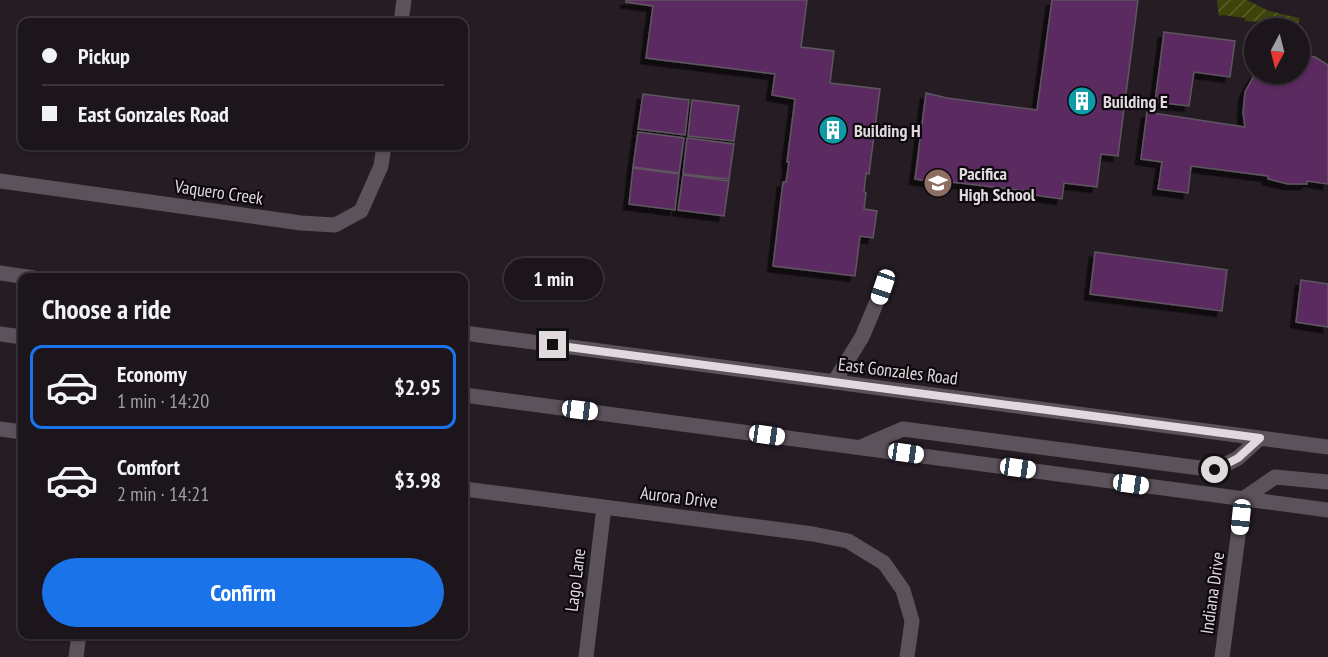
<!DOCTYPE html>
<meta charset="utf-8">
<style>
body{margin:0;font-family:"PT Sans Narrow",sans-serif;background:#251e24;color:#f1f3f6;height:100vh;display:flex;flex-direction:column;font-size:22px;white-space:nowrap}
*{box-sizing:border-box;margin:0}
p{font-size:20px;color:#a09fa3}
.icon{flex:none;width:33px;height:33px;fill:none;stroke:currentColor;stroke-width:2;stroke-linecap:round;stroke-linejoin:round}
.map{position:relative;flex:1;overflow:hidden}
.details{position:absolute;left:18px;top:273px;width:450px;height:366px;display:flex;flex-direction:column;background:#1c151b;border-radius:12px;box-shadow:0 2px 4px #0004,0 0 0 2px #3a343a}
.details>*{flex:none}
.guide{position:absolute;left:18px;top:18px;width:450px;height:132px;border-radius:12px;box-shadow:0 2px 4px #0004,0 0 0 2px #3a343a;display:grid;align-content:center;height:132px;padding:0 24px;background:#1c151b}
.needle{width:39px;rotate:187deg}
.buttons{position:absolute;left:1244px;top:18px;display:grid;gap:12px}
.buttons a{display:grid;place-items:center;width:66px;height:66px;border-radius:50%;background:#1c151b;box-shadow:0 2px 4px #0004,0 0 0 2px #3a343a;font-size:30px}
.end{position:absolute;width:27px;height:27px;margin:-14px;border:8px solid #e0dadf;background:#111;box-shadow:0 0 0 3px #111}
.from{border-radius:50%}
.bubble{position:absolute;height:42px;border-radius:21px;background:#1c151b;box-shadow:0 2px 4px #0004,0 0 0 2px #3a343a;font-size:20px;font-weight:700;line-height:42px;text-align:center}
.car{position:absolute;width:18px;height:36px;margin:-18px -9px;border-radius:8px;box-shadow:0 0 4px 2px #0007;background:linear-gradient(#fff 24%,#345 0 40%,#fff 0 76%,#345 0 86%,#fff 0)}
.guide b{display:flex;align-items:center;gap:21px;height:57px;font-size:22px}
.guide b+b{border-top:2px solid #3a343a}
.guide i{width:15px;height:15px;background:#f1f3f6}
ul{padding:0;list-style:none}
li{display:flex;align-items:center;gap:18px;height:84px;margin:0 12px 9px;padding:0 12px;border:3px solid transparent;border-radius:12px}
li div{flex:1}
li b{display:block;font-size:22px}
li em{font-style:normal;font-weight:700}
li.selected{border-color:#1a73e8}
li>.icon{width:54px;height:54px;stroke-width:1.5}
h2{padding:0 24px;font-size:27px;line-height:72px}
.cta{display:flex;gap:12px;margin-top:auto;padding:12px 24px}
.cta a{flex:1;height:69px;border-radius:36px;background:#1a73e8;color:#fff;font-size:24px;font-weight:700;line-height:69px;text-align:center}
.map>svg:first-child{display:block}
.garden{fill:url(#garden-furrows)}
.building{fill:#5a2b61;stroke:#5e5660;stroke-width:1.5;filter:url(#shadow)}
.lines{fill:none;stroke-linecap:round;stroke-linejoin:round}
.lane{stroke:#5c525b;stroke-width:15}
.street{stroke:#5c525b;stroke-width:15}
.secondary{stroke:#5c525b;stroke-width:15}
.route{stroke:#e0dadf;stroke-width:8}
.labels{text-anchor:middle;dominant-baseline:central;stroke-width:4.5;stroke-linejoin:round;paint-order:stroke}
.poi-label{font-size:18px;font-weight:bold;fill:#e0dadf;stroke:#0c080b;text-anchor:start}
.street-label{font-size:18px;fill:#e0dadf;stroke:#0c080b}
</style>
<div class="map">
<svg width="1328" height="657" viewBox="0 0 1328 657">
<defs>
<pattern id="garden-furrows" width="10" height="10" patternUnits="userSpaceOnUse" patternTransform="scale(1.5)"><rect width="10" height="10" fill="#3c440a"/><path d="M-1 1l2-2M0 10L10 0M9 11l2-2" fill="none" stroke="#585e2d"/></pattern>
<filter id="shadow"><feDropShadow dx="-5.5" dy="5.5" stdDeviation="0" flood-color="#0009"/></filter>
</defs>
<rect width="100%" height="100%" fill="#251c24"/>
<path class="garden" d="M 1217,0 L 1247,0 L 1269,11 L 1299,18 L 1298,28 L 1284,28 L 1284,26 L 1279,26 L 1279,23 L 1245,21 L 1245,18 L 1221,15 L 1219,17 Z"/>
<path class="building" d="M 626,0 L 807,0 L 801,47 L 834,51 L 830,83 L 880,89 L 869,174 L 866,173 L 864,192 L 866,193 L 864,209 L 877,211 L 873,238 L 860,236 L 855,276 L 773,266 L 783,182 L 786,182 L 789,162 L 787,162 L 795,99 L 772,95 L 775,74 L 646,58 L 653,6 L 626,2 Z
M 1052,0 L 1138,0 L 1118,156 L 1101,154 L 1097,187 L 1064,183 L 1062,199 L 1026,194 L 1027,191 L 951,182 L 951,184 L 915,179 L 926,93 L 947,98 L 1037,110 Z
M 1164,32 L 1235,41 L 1230,77 L 1194,72 L 1189,106 L 1155,102 Z
M 1299,54 L 1315,57 L 1328,65 L 1328,184 L 1307,181 L 1307,184 L 1288,184 L 1268,179 L 1268,176 L 1191,166 L 1188,193 L 1158,189 L 1162,162 L 1141,159 L 1147,112 L 1245,127 L 1243,113 L 1245,92 L 1255,74 L 1299,74 Z
M 643,94 L 689,100 L 685,135 L 638,129 Z
M 692,100 L 739,106 L 734,141 L 688,136 Z
M 638,132 L 684,138 L 679,173 L 633,167 Z
M 687,138 L 734,144 L 729,179 L 683,174 Z
M 633,168 L 679,174 L 675,210 L 629,204 Z
M 683,175 L 729,181 L 724,216 L 678,210 Z
M 1095,252 L 1227,270 L 1222,311 L 1090,294 Z
M 1301,280 L 1328,284 L 1328,327 L 1296,322 Z"/>
<g class="lines">
<path class="lane" d="M 834,382 L 862,337 L 883,287"/>
<path class="street" d="M 401,22 L 404,0
M 0,181 L 301,223 L 335,225 L 361,211 L 381,166 L 384,146
M 0,429 L 22,432
M 464,489 L 813,534 L 848,541 L 884,563 L 903,590 L 912,621 L 907,657
M 76,657 L 79,634
M 586,657 L 604,507
M 1222,657 L 1243,499"/>
<path class="secondary" d="M 0,273 L 34,278
M 464,333 L 1328,447
M 0,334 L 22,337
M 464,395 L 1328,510
M 861,447 L 903,429 L 1215,470 L 1238,458 L 1260,438
M 1243,499 L 1275,477 L 1328,482"/>
</g>
<g class="lines">
<path class="route" d="M 553,345 L 1260,438 L 1238,458 L 1215,470"/>
</g>
<defs>
<g id="building-disc" transform="scale(1.5)"><circle r="9.5" fill="#0f9aa8" stroke="#0c080b"/><path d="M-4-6H4V6H1V3H-1V6H-4ZM-2.5-4.3h1.7v1.8h-1.7ZM.8-4.3h1.7v1.8H.8ZM-2.5-1h1.7V.8h-1.7ZM.8-1h1.7V.8H.8Z" fill="#fff"/></g>
<g id="school-disc" transform="scale(1.5)"><circle r="9.5" fill="#8d6e63" stroke="#0c080b"/><path d="M0-5L7-2L0 1L-7-2ZM-4 1L0 2.5L4 1V4Q0 6-4 4Z" fill="#fff"/></g>
</defs>
<g fill-rule="evenodd">
<use href="#building-disc" x="1082" y="101"/>
<use href="#building-disc" x="833" y="130"/>
<use href="#school-disc" x="938" y="183"/>
</g>
<g class="labels">
<g class="poi-label">
<text x="1103" y="101">Building E</text>
<text x="854" y="130">Building H</text>
<text x="959" y="173">Pacifica<tspan x="959" dy="21">High School</tspan></text>
</g>
<g class="street-label">
<text transform="translate(219 192) rotate(8)">Vaquero Creek</text>
<text transform="translate(898 371) rotate(7)">East Gonzales Road</text>
<text transform="translate(679 497) rotate(7)">Aurora Drive</text>
<text transform="translate(575 580) rotate(-83)">Lago Lane</text>
<text transform="translate(1212 593) rotate(-82)">Indiana Drive</text>
</g>
</g>
</svg>
<div class="buttons">
<a><svg class="needle" viewBox="-14 -14 28 28"><path d="M0-13l5 13h-10z" fill="#e53935"/><path d="M0 13l5-13h-10z" fill="#a09fa3"/></svg></a>
</div>
<i class="end from" style="left:1215px;top:470px"></i>
<i class="end" style="left:553px;top:345px"></i>
<div class="bubble" style="left:504px;top:258px;width:99px">1 min</div>
<i class="car" style="left:883px;top:287px;rotate:199deg"></i>
<i class="car" style="left:580px;top:410px;rotate:97deg"></i>
<i class="car" style="left:767px;top:435px;rotate:98deg"></i>
<i class="car" style="left:906px;top:453px;rotate:98deg"></i>
<i class="car" style="left:1018px;top:468px;rotate:98deg"></i>
<i class="car" style="left:1131px;top:484px;rotate:98deg"></i>
<i class="car" style="left:1241px;top:517px;rotate:186deg"></i>
<div class="guide">
<b><i class="from"></i>Pickup</b>
<b><i></i>East Gonzales Road</b>
</div>
<section class="details">
<h2>Choose a ride</h2>
<ul>
<li class="selected"><svg class="icon" aria-label="car" viewBox="0 0 24 24"><path d="M5 17H2v-5l4-1 3-4h7l3 4 3 1v5h-3M9 17h6M6 11h13"/><circle cx="7" cy="17" r="2"/><circle cx="17" cy="17" r="2"/></svg><div><b>Economy</b><p>1 min · 14:20</p></div><em>$2.95</em></li>
<li><svg class="icon" aria-label="car" viewBox="0 0 24 24"><path d="M5 17H2v-5l4-1 3-4h7l3 4 3 1v5h-3M9 17h6M6 11h13"/><circle cx="7" cy="17" r="2"/><circle cx="17" cy="17" r="2"/></svg><div><b>Comfort</b><p>2 min · 14:21</p></div><em>$3.98</em></li>
</ul>
<div class="cta"><a>Confirm</a></div>
</section>
</div>
